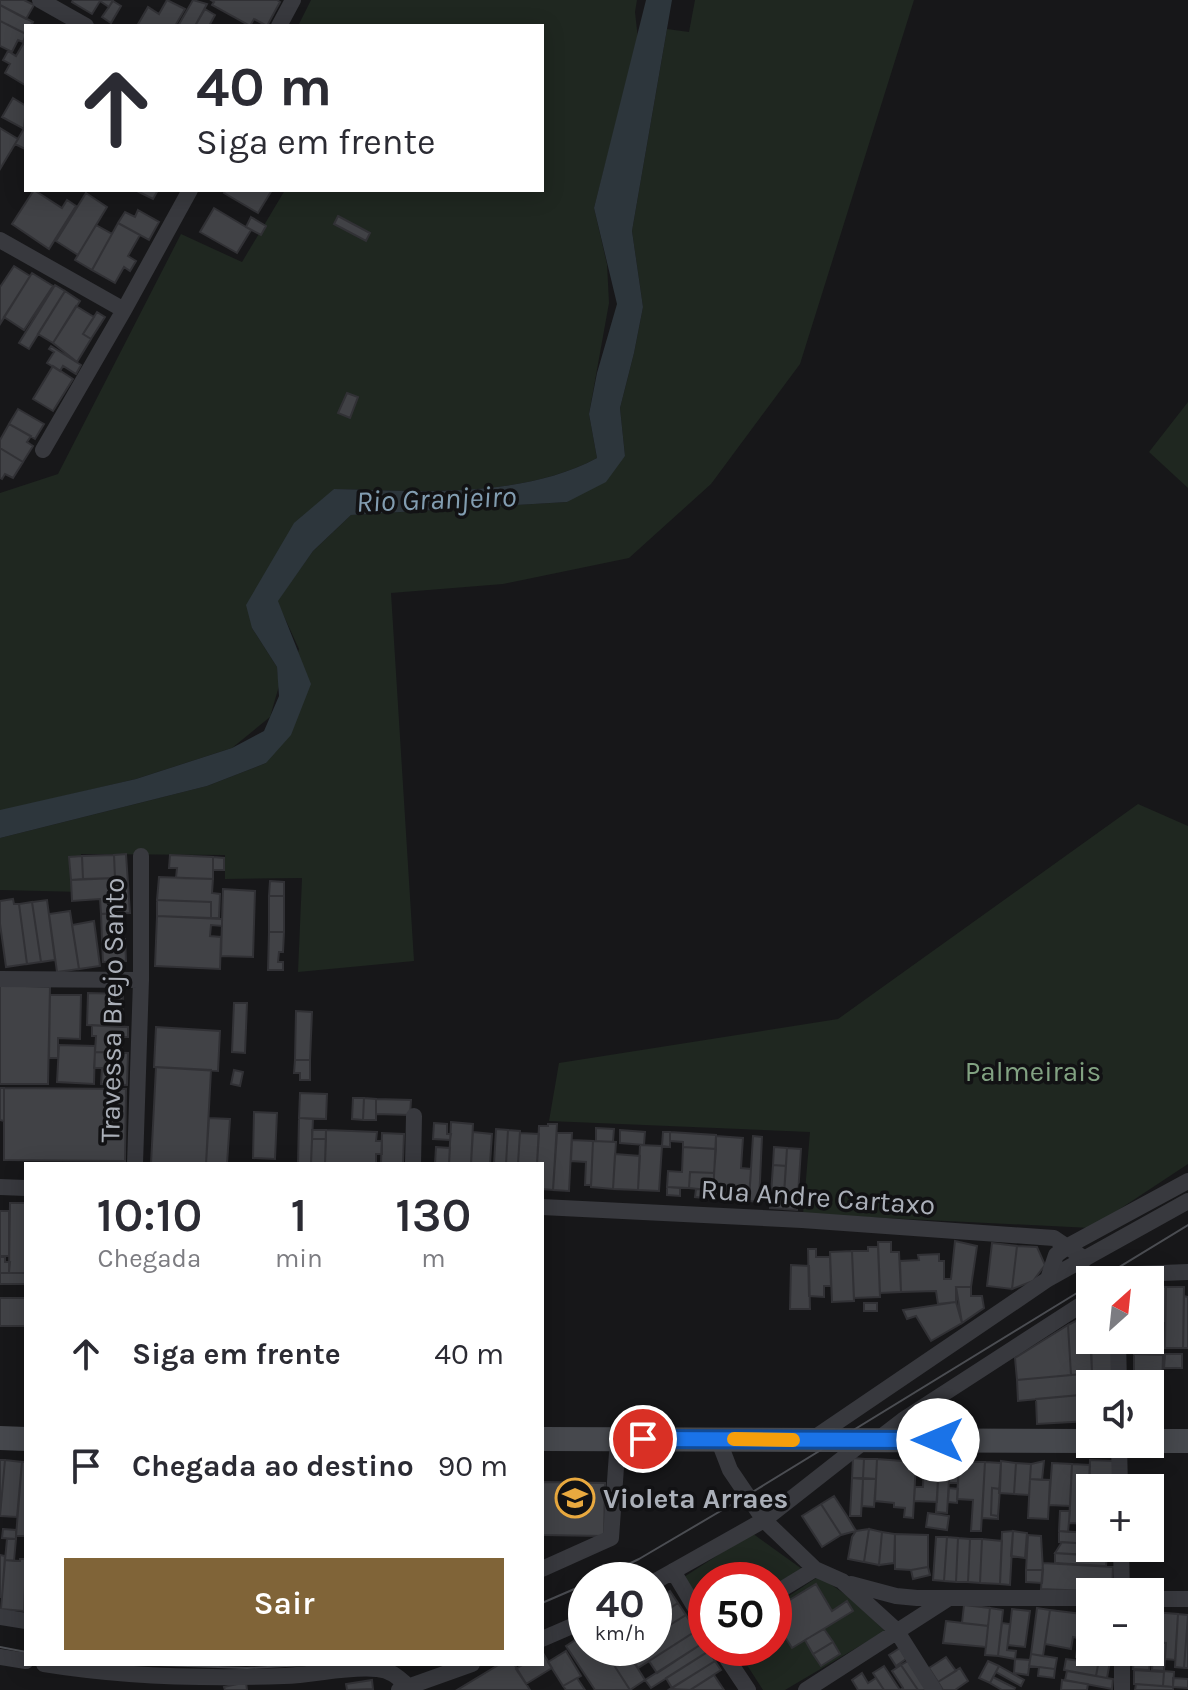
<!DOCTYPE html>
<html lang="pt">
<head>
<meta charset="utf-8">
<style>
  :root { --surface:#fff; --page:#f7f7f7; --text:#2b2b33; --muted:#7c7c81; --accent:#806438 }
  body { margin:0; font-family:Karla,sans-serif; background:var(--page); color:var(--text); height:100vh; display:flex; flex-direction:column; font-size:30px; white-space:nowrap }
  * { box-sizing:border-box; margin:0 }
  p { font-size:26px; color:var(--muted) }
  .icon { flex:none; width:44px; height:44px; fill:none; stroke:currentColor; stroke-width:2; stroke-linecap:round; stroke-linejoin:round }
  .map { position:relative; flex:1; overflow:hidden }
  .drawer { position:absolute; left:24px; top:1162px; width:520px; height:504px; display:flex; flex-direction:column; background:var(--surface); border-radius:0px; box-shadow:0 4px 20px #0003 }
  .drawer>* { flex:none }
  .top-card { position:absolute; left:24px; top:24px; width:520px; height:168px; border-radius:0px; box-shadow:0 4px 20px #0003; background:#fff; color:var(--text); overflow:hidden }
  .needle { width:52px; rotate:27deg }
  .buttons { position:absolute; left:1076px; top:1266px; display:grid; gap:16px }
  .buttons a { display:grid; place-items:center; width:88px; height:88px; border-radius:0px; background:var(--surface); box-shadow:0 4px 20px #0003; font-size:40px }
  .speed { position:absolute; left:568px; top:1562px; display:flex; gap:16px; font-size:40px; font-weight:700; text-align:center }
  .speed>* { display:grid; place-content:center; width:104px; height:104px; border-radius:50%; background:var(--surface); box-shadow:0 4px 20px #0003; line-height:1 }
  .speed small { font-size:20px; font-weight:400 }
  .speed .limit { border:12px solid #d22; background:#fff; color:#111 }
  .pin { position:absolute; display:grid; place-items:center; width:68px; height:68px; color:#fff; margin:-34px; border:4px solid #fff; border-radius:50%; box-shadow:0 2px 8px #0007 }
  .me { position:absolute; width:88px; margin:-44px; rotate:270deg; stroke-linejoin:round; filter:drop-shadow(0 0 6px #0008) }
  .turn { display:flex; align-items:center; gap:28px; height:168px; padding:0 40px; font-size:36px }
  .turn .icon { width:104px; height:104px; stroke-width:2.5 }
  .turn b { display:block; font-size:56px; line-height:68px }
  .eta { display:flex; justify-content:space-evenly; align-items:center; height:136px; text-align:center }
  .eta b { font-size:48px; font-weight:600; line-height:56px }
  .cta { display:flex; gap:16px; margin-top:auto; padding:16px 40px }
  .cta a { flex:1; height:92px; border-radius:0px; background:var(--accent); color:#fff; font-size:32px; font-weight:600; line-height:92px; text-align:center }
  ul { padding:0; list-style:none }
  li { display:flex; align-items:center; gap:24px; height:112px; padding:0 40px }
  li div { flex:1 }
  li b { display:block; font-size:30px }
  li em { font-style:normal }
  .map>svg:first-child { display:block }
  .green { fill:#1f2720 }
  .water { fill:#2d363c }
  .building { fill:#414246; stroke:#313135; stroke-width:2 }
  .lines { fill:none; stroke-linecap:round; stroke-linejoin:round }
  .minor { stroke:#38393e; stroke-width:16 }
  .secondary { stroke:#46484d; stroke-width:24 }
  .tram { stroke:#4b4d52; stroke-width:2 }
  .route-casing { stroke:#114b97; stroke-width:20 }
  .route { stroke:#1a73e8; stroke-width:14 }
  .slow { stroke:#f59e0b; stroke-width:14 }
  .labels { text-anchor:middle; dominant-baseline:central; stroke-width:7; stroke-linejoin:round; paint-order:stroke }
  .street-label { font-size:28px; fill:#aaafb8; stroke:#121214 }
  .park-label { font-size:28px; fill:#82a282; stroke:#121214 }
  .poi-label { font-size:28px; font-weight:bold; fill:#aaafb8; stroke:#121214; text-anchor:start }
  .water-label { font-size:30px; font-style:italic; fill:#829db1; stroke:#121214 }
</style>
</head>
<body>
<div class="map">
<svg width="1188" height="1690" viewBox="0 0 1188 1690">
  <rect width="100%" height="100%" fill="#171719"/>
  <path class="green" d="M311,0H637L635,12L638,39L594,208L607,264L609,303L589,414L597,458C520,499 419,491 334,489L252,628L277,667L279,686L270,717L232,748L136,779L0,811V493L58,474L181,234L242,262L285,190H542V26H298Z
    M695,0H914L800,364L711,484L629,558L503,584L391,593L414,961L298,972L302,878L225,879V855L81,854L82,892L0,890V838L207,786L266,763L299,649L277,601L313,551L351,515L567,502L625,456L620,408L634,353L643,307L632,231L667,29L689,32Z
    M1188,402V488L1149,452Z
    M1138,804L1188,826V1164L1091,1228L803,1214L810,1132L549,1121L559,1063L838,1019Z
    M752,1533L802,1569L774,1585V1580H706V1611L684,1577Z
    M819,1576L849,1597L885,1631L785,1690H763L736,1648H774V1606Z"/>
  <path class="water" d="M646,0H672L632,231L643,307L634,353L620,408L625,456L606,482L567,502L351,515L313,551L278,601L311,684L291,735L266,763L207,786L0,838V810L136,779L232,748L264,731L279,696L277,667L252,628L246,605L294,523L334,489C418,491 520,499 597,458L589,414L597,373L617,304L594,208Z"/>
  <path class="building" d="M0,0H24L34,5L26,19L0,5Z
    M73,0H113L109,7L100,1L92,14L72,2Z
    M167,0L185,9L175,26H137L148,7L159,14Z
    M193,0L207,4L195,26H178Z
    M211,0H277L280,2L267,26L254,19L250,26L212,5L214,2Z
    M113,1L121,6L111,23L102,17Z
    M0,5L33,22L31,26H26V34L0,21Z
    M205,9L215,15L209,26H195Z
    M0,21L26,34L23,42L18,40L12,52L0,46Z
    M26,39V84L25,85L5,73L10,64L3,60L8,51L16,56Z
    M13,98L26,106L24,129L2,117Z
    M26,125V149H25L15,144Z
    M0,128L18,139L0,169Z
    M34,190L62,208L67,200L76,206L49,249L12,224Z
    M135,190H158L153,199Z
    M226,190H272L258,213L224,193Z
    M86,193L107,207L78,255L56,241Z
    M214,208L251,230L237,253L200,232Z
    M138,210L159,222L149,240L118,223L125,212L135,217Z
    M338,216L370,233L366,241L334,224Z
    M251,217L266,226L261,235L246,227Z
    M118,223L140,235L128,256L136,261L130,271L124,267L115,283L92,270Z
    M96,225L112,234L92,270L75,260Z
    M14,266L30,276L0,324V287Z
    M32,273L53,286L24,330L4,317Z
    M55,285L65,291L29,349L19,343Z
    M65,291L80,301L53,343L38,334Z
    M76,306L94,317L83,334L91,339L77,362L53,343Z
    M97,312L105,317L91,339L83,334Z
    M51,346L81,365L76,374L63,366L60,371L47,363L54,352L49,349Z
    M53,366L73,379L53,411L33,399Z
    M347,393L358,397L350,418L338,413Z
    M18,409L44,424L35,439L9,424Z
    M9,424L31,436L27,442L33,446L23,462L0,448V440Z
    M0,448L23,462L13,478L5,474L2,479L0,478Z
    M126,854L130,913L101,914L100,899L72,901L71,880L115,878L114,855Z
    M114,855L115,878L83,879L82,856Z
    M170,855L213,857V879L176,878L177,868H169Z
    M82,856L83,879L71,880L69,857Z
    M213,857L224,858V870H213Z
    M159,877L213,879L212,893L220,894L219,918H211V902L157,900Z
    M270,881L284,882V896H269Z
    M223,889L255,891L253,957L221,956Z
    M269,896H284V932H269Z
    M13,899L14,904H19L27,964L6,967L0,924V901Z
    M47,900L55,960L41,962L32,902Z
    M157,900L211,902V918L157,916Z
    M32,902L41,962L27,964L19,904Z
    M70,911L79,969L57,972L49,914Z
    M119,913L120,939L102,940L101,914Z
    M157,916L222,919V926L211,925L210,936L221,937L220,969L155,966Z
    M94,921L100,966L79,969L72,925Z
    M269,932H284L283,952H279L278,962H283V970H268Z
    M125,939L126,961L103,962L102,940Z
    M0,985L50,987L48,1084H0Z
    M88,993L123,994L122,1027L87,1025Z
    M50,995H81L80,1039L58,1038V1058H49Z
    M234,1003H247L245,1053L232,1052Z
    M296,1011L312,1012L310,1060H295Z
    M92,1025L128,1027V1037H122L121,1053L95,1052L96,1036H92Z
    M156,1027L220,1031L218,1071L154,1067Z
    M59,1045L95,1046L94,1084L57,1082Z
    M95,1052L128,1053L127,1085L101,1084L102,1068H94Z
    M295,1060H310V1080H300V1073H294Z
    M156,1067L211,1070L206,1164H151Z
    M234,1070L243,1072L240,1086L231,1084Z
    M0,1088H4V1121L0,1120Z
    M4,1088L126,1089L125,1161L4,1160Z
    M300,1093L327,1094L326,1119L299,1118Z
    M353,1098H364L363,1120L352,1119Z
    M364,1098L376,1099V1120H363Z
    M376,1099L411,1100L410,1115L376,1114Z
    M254,1112L277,1113L275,1159L253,1158Z
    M209,1118L230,1119L227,1164H206Z
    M299,1118L313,1119L311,1164H298Z
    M451,1122L473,1124L471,1164H449Z
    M434,1123L447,1124V1134H451L450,1140L433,1139Z
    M548,1124H557L553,1190L542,1189V1164H537L539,1126H548Z
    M596,1128L614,1129L613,1142L596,1141Z
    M496,1129L508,1130L506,1164H494Z
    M312,1130H326V1139H312Z
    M326,1130L377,1132L376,1141H382V1154H376V1164H325Z
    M508,1130L520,1131L518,1164H506Z
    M620,1130L645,1132L644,1145L620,1143Z
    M473,1132L492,1134L490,1164H471Z
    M663,1132H670V1147L662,1146Z
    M670,1132L716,1135V1149L683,1147V1142L670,1141Z
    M382,1133L404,1134L403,1164H381Z
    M520,1133L539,1134L537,1164H518Z
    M557,1133H572L569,1191L553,1190Z
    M716,1136L743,1138L741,1168L751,1169L749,1198L713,1196Z
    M753,1136L762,1137L759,1202L749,1201Z
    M312,1139H326L325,1164H311Z
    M572,1140L593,1141L591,1185H585L586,1162L571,1161Z
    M593,1141L616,1142L613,1189L591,1187Z
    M640,1145L662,1146L659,1191L638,1190Z
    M436,1147L450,1148L449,1164H435Z
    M683,1147L716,1149L714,1173L690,1172L689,1188L667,1187L668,1171L682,1172Z
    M774,1147L787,1148L786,1166L773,1165Z
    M787,1148L801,1149L797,1210L783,1209Z
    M615,1154L640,1156L638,1190L613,1189Z
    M773,1165L786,1166L783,1209L770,1208Z
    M690,1172L714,1173V1184H709L708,1190L689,1188Z
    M667,1187L680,1188V1196L667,1195Z
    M696,1189L714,1190L713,1199L695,1197Z
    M10,1203H26V1273H9Z
    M0,1211H9V1256H0Z
    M955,1241L977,1246L971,1287H956V1302L938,1304L936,1291L901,1292L900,1261L919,1260L918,1255L939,1254V1261H944V1279H951Z
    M878,1242H891V1252H899L901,1292L880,1293Z
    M992,1243L1017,1246L1012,1289L987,1286Z
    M1017,1246L1037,1247L1045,1265L1033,1281L1012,1289Z
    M868,1247H878L880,1297L854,1298L852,1251H868Z
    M808,1249H816V1257H830L831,1286H824V1297L809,1296Z
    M852,1251L854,1301L832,1302L830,1252Z
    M0,1257H5V1262H10L9,1273H0Z
    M791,1265L809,1266L810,1309H790Z
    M0,1273H26V1284H0Z
    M1150,1286L1166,1287L1165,1321H1150Z
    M956,1287H971V1296H982L984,1308L962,1323Z
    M1166,1287H1184L1183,1348H1165Z
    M1184,1296L1188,1297V1348H1183Z
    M0,1298H26V1326H0Z
    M956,1302L962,1323L931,1341L916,1316L907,1319L903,1310Z
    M864,1303H877V1311H864Z
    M1089,1314L1092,1373L1071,1375L1068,1325Z
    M1068,1325L1071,1375L1017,1380L1015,1358Z
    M1091,1340H1114L1115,1371L1092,1373Z
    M1135,1340L1163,1341V1355L1134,1354Z
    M1134,1354L1163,1355L1162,1391H1150V1384H1134Z
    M1165,1354H1182V1368H1164Z
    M1115,1371V1384H1090V1394L1018,1401L1017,1380Z
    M1090,1394V1421L1037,1424L1036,1399Z
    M853,1458L864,1459L863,1478H852Z
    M924,1458L939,1459L937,1502L914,1501L915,1487H923Z
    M864,1459H877L876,1479L863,1478Z
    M877,1459L916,1462L913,1518L904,1517L905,1508L894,1507V1503L875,1501Z
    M950,1459H959L958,1483H949Z
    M0,1460H5L0,1516Z
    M5,1460L22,1462L17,1517L0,1516Z
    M1090,1460L1115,1461L1113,1488H1090V1508H1088Z
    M1001,1461L1016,1463L1014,1494L999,1493Z
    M1044,1461L1042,1480L1030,1479L1031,1464Z
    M22,1462H26V1536H16Z
    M939,1462H950L947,1513L936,1512Z
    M959,1462H985L981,1531H971L973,1500L957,1499Z
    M985,1462L1001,1463L1000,1489L992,1488L991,1515L998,1516V1519L982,1518Z
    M1016,1463L1031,1464L1029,1495L1014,1494Z
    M1052,1463L1072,1464L1070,1506L1049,1505Z
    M1072,1464L1090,1465L1088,1524L1069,1523Z
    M852,1478L863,1479L861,1516H850Z
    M863,1479H876L874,1507L862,1506Z
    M1030,1479L1050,1480L1048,1519L1028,1518Z
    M542,1482L605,1483L604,1536L542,1535Z
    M949,1488L958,1489L957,1503L948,1502Z
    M992,1488L1000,1489L998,1516L991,1515Z
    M834,1496L847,1516L856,1531L841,1535L821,1504Z
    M821,1504L841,1535L822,1547L802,1516Z
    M1060,1511H1070L1068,1532L1059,1531Z
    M928,1513L949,1516L947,1530L926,1527Z
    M3,1529L16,1530V1539L2,1538Z
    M869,1529L882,1532L879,1565L864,1562Z
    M869,1529L864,1562L848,1559L852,1537L856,1531Z
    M1013,1531L1010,1585L1000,1584L1002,1532Z
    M1013,1531L1027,1533L1025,1558L1011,1556Z
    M1059,1531L1090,1533V1544L1059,1542Z
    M882,1532L895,1534L894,1563L879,1565Z
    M895,1534L928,1535V1567L911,1570L895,1569Z
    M1028,1535L1041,1536L1043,1570H1026Z
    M936,1537H947L944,1581L933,1580Z
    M947,1537L958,1538L956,1582L944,1581Z
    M958,1538L970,1539L968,1582H956Z
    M7,1539H16L14,1561L5,1560Z
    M970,1539H982L980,1583L968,1582Z
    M982,1539L1002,1541L1000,1584L980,1583Z
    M1062,1542L1090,1544V1548H1114L1113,1557L1055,1553Z
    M1055,1553L1107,1556L1106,1566L1055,1563Z
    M0,1555L5,1556L2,1597H0Z
    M20,1559H26L24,1611L1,1609L5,1560L20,1561Z
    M1043,1563L1113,1567L1112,1592L1041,1589Z
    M928,1567L930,1575L913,1579L911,1570Z
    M1026,1570H1043L1042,1583L1026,1582Z
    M816,1584L832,1611L847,1601L853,1611L792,1648L774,1619L788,1611L783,1604Z
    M670,1591L678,1603L658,1616L654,1610V1602Z
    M678,1603L686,1615L668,1626L660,1614Z
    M964,1605L990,1608L988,1626L962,1623Z
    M990,1608L1003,1610L998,1656L985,1655Z
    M1037,1608L1050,1610L1043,1656L1031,1654Z
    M1012,1609L1030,1611L1025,1647L1008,1645Z
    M1050,1610L1090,1615V1641L1073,1637L1071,1649L1045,1644Z
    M1153,1612L1178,1614L1175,1660L1165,1659L1166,1643L1151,1642Z
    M1178,1614L1188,1615L1184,1668L1175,1667Z
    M686,1615L696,1631L638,1668L633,1660L648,1650L647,1648H654V1635Z
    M1188,1615V1668H1184Z
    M658,1617L668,1626L654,1635V1620Z
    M946,1621L988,1626L986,1647L943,1643Z
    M1002,1623L1010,1624L1007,1650L1016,1651L1015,1659L998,1656Z
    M824,1629L833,1642L813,1654L805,1640Z
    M696,1631L703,1643L657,1673L649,1661Z
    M586,1633V1648H603L630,1690H595L566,1646Z
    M833,1642L840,1654L821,1666L813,1654Z
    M1154,1642L1166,1643L1164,1671L1152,1670Z
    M703,1643L709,1651L651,1688L645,1680Z
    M603,1648H625L645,1680L630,1690Z
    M900,1648L906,1659L896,1666L889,1655Z
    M1077,1650L1100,1654L1096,1676L1064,1670L1066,1659L1081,1661V1658L1076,1657Z
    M566,1651L581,1676L563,1686L548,1662Z
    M709,1651L715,1661L672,1688L666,1678Z
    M543,1653L552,1668L526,1684L516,1669L524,1664H542Z
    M1031,1654L1057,1658L1055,1669L1029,1666Z
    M1100,1654L1111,1656L1107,1678L1096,1676Z
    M946,1657L956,1671L938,1682L929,1668Z
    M1015,1659L1030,1660L1028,1675L1014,1673Z
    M1134,1660L1150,1661L1149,1670L1133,1669Z
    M715,1661L721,1670L690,1690L670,1689Z
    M908,1661L927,1690H918L901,1665Z
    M988,1661L999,1666L990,1683L979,1678Z
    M500,1664H514L530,1690H457Z
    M901,1665L918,1690H900L903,1688L892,1671Z
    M884,1666L900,1690H884L873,1673Z
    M999,1666L1024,1680L1021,1686L996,1672Z
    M1039,1667L1055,1669L1054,1678L1038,1676Z
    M960,1668L968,1681L955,1690H943L938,1682Z
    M1134,1670L1164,1672L1163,1686L1134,1684Z
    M1067,1671L1113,1679L1112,1689L1065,1680Z
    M1164,1671L1174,1672L1173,1687L1163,1686Z
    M862,1673L868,1683L876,1678L884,1690H858L852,1680Z
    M714,1675L724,1690H693L692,1689Z
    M993,1677L1015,1688L1014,1690H1002L990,1683Z
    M577,1678L585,1690H566L563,1686Z
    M1173,1678L1188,1679V1688L1173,1687Z
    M372,1680L373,1689L347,1690L346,1684Z
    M1062,1680L1088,1684L1087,1690H1061Z
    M246,1682L247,1690H225L224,1687Z
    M1136,1684L1173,1687V1690H1135Z"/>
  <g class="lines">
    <path class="minor" d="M40,0L86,26
      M279,26L293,0
      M0,240L124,310
      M43,450L124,310L190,190
      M0,979L141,980
      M135,1164L141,980V856
      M413,1164L414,1116
      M0,1187L26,1188
      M542,1207L802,1220L1054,1238L1085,1259
      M1048,1279L1056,1255L1068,1246L1188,1181
      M1121,1280L1136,1274L1188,1272
      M1118,1340L1119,1384
      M718,1439L730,1470L764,1520L815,1569L842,1581L896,1630L934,1690
      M811,1440L1048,1279L1188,1201
      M877,1440L903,1420L1090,1299
      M1119,1444L1120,1488
      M1121,1548L1122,1592
      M542,1569L611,1538L618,1439
      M673,1571L706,1626
      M654,1582L764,1520L866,1440
      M851,1584L896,1596L917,1598H1090
      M774,1594L815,1569
      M1150,1599H1188
      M0,1617L26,1621
      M542,1639L586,1620
      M720,1648L748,1690
      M1122,1652V1690
      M0,1657L26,1661
      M44,1664C124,1677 203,1679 284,1676C315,1675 347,1666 377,1669C391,1670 398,1677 408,1686
      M399,1690L472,1664
      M806,1690L949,1598"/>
    <path class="secondary" d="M0,1438L26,1439
      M542,1439L1090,1441
      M1150,1441H1188"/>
    <path class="tram" d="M1098,1280L1188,1225
      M595,1580L639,1559L746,1496L1090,1285
      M542,1603L586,1584
      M0,1647L26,1652
      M130,1664L247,1668L323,1664"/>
  </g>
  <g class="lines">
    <g class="route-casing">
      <path id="route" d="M643,1439L938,1440"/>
    </g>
    <use href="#route" class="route"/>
    <path class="slow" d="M734,1439L793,1440"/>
  </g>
  <defs>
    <g id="school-ring" transform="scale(2)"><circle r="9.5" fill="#121214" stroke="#e9a93f" stroke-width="1.5"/><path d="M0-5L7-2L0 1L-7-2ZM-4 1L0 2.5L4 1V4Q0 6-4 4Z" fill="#e9a93f"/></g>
  </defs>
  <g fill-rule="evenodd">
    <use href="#school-ring" x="575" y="1498"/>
  </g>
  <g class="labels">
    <g class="street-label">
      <text transform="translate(112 1010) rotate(-89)">Travessa Brejo Santo</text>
      <text transform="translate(818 1197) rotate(4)">Rua Andre Cartaxo</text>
    </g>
    <g class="park-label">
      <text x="1033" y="1071">Palmeirais</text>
    </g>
    <g class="poi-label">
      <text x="603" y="1498">Violeta Arraes</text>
    </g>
    <g class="water-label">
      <text transform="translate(436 499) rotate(-2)">Rio Granjeiro</text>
    </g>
  </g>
</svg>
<div class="buttons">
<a><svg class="needle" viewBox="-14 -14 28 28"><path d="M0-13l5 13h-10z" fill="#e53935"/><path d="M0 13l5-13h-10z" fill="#7c7c81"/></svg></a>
<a><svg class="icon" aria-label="sound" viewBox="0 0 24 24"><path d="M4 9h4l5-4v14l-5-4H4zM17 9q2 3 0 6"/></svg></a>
<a>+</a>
<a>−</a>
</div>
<div class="speed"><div>40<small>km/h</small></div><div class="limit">50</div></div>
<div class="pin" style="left:643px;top:1439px;background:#d93025"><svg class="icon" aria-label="arrive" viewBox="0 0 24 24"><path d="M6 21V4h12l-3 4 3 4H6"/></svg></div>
<svg class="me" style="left:938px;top:1440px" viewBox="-20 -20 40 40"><circle r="19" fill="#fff"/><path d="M0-13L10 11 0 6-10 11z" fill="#1a73e8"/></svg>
<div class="top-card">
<div class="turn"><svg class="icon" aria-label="ahead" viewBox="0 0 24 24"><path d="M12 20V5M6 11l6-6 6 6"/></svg><div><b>40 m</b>Siga em frente</div></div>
</div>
<section class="drawer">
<div class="eta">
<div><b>10:10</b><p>Chegada</p></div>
<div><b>1</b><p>min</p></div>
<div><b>130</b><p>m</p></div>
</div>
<ul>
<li><svg class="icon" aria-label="ahead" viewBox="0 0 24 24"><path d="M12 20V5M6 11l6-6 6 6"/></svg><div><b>Siga em frente</b></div><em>40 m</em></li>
<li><svg class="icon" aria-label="arrive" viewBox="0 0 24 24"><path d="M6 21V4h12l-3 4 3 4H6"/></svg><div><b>Chegada ao destino</b></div><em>90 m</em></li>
</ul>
<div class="cta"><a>Sair</a></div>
</section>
</div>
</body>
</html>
